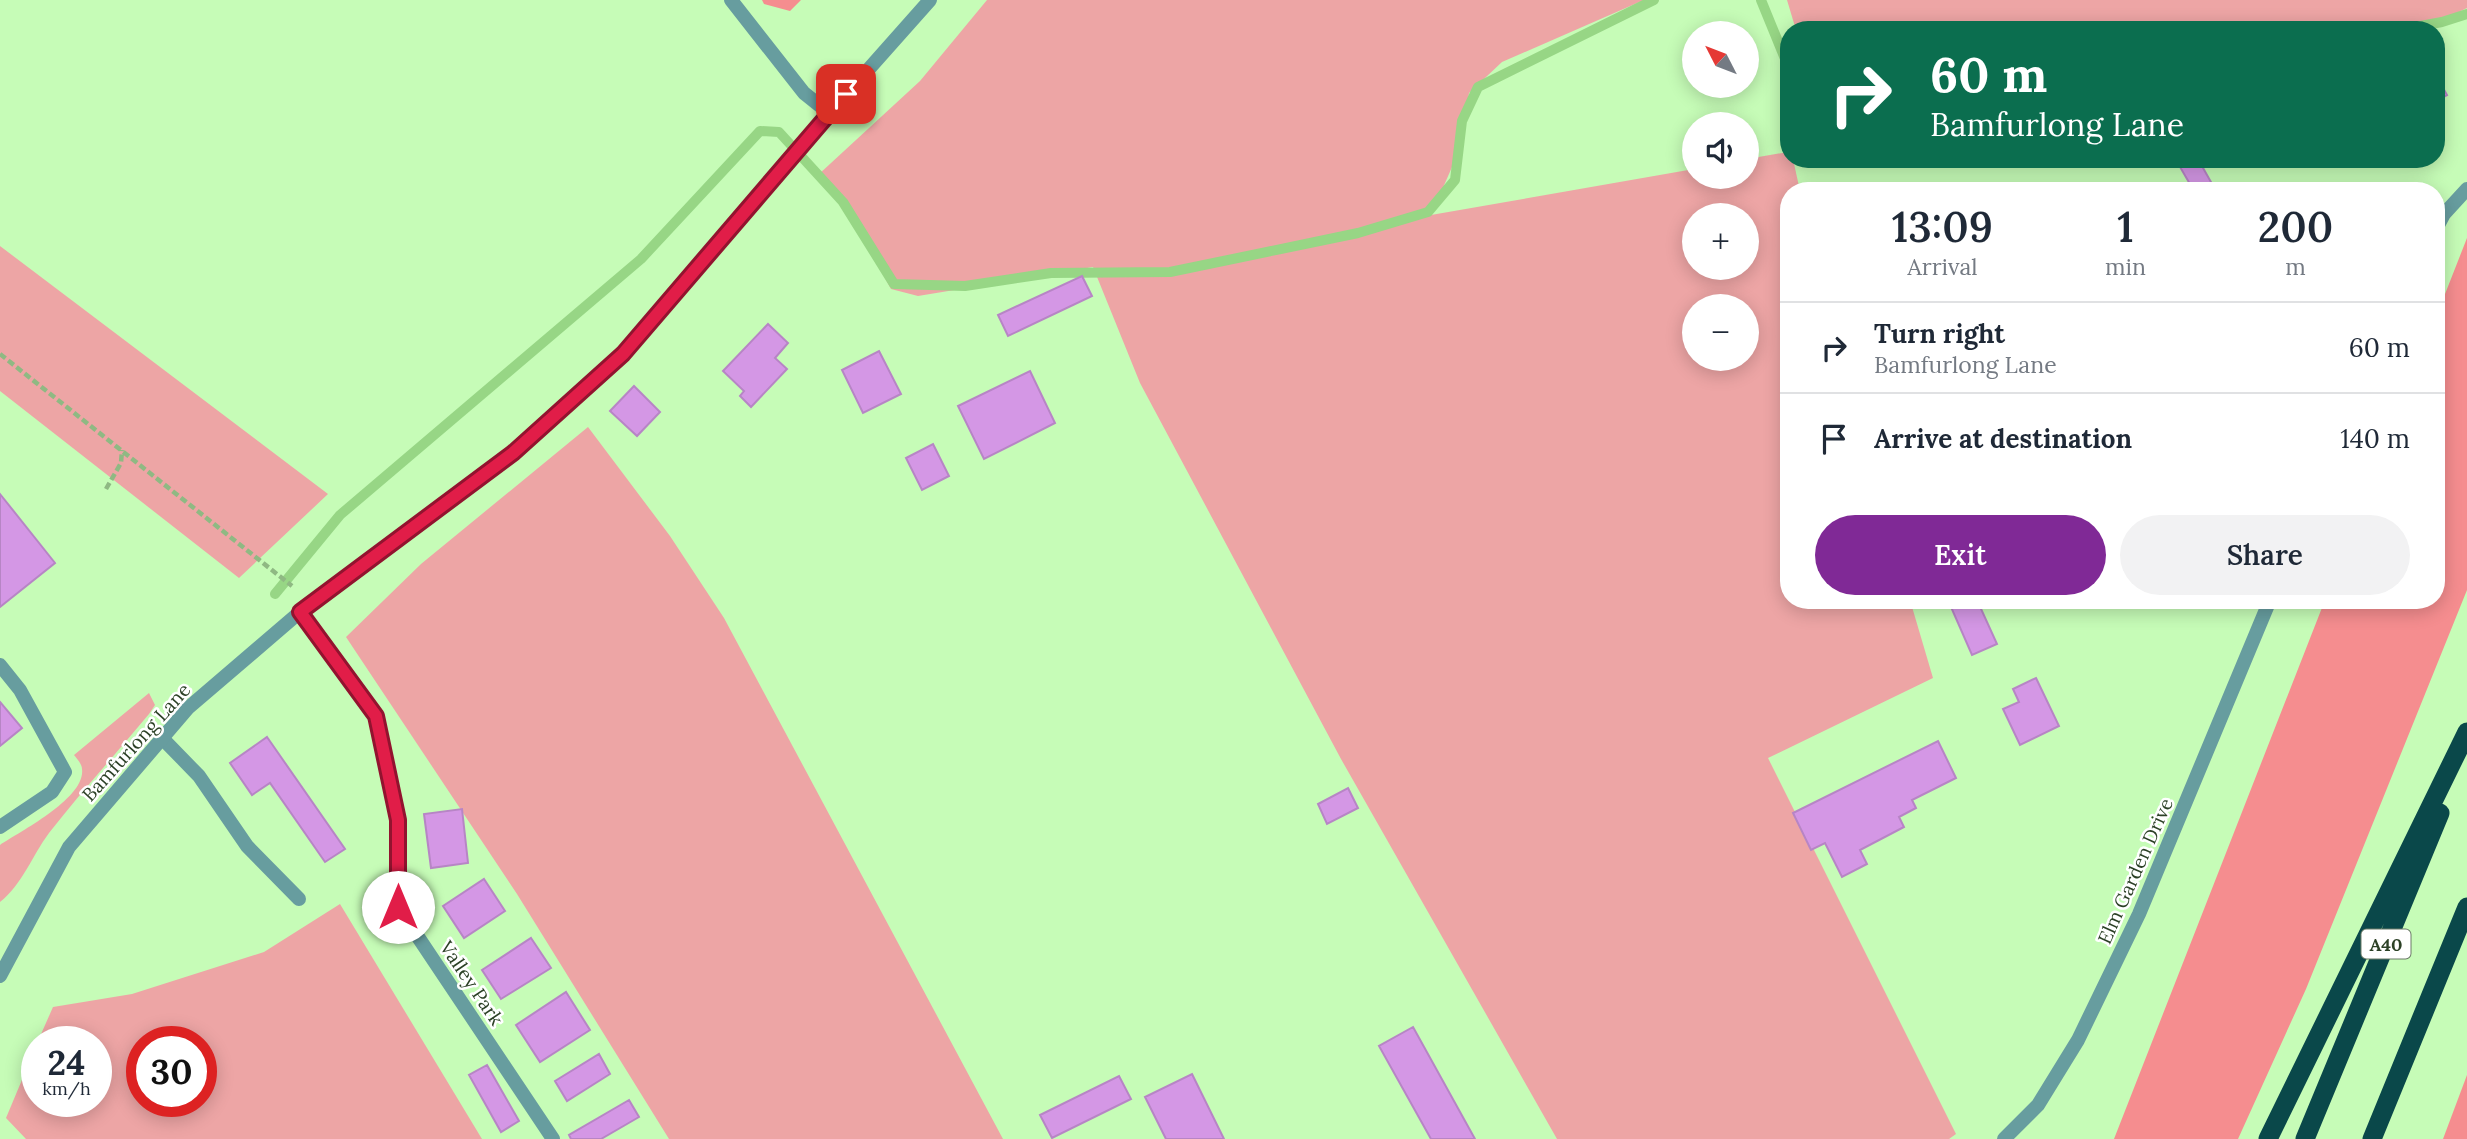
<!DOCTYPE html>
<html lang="en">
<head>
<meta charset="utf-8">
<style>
  :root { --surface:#fff; --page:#f2f2f3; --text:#1f2937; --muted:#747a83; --line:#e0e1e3; --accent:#802996 }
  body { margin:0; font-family:Lora,serif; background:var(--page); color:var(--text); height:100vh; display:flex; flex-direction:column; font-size:26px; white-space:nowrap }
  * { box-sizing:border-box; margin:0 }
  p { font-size:23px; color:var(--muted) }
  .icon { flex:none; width:38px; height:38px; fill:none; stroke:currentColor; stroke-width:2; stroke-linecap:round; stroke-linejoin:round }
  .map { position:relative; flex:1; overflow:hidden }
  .details { position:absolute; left:1780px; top:182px; width:665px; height:427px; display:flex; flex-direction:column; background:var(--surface); border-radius:28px; box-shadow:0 4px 18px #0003 }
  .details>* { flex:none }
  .top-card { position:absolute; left:1780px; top:21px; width:665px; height:147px; border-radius:28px; box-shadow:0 4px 18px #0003; background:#0b6e4f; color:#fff; overflow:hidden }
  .needle { width:46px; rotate:312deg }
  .buttons { position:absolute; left:1682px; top:21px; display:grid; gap:14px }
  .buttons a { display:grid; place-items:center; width:77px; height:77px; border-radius:50%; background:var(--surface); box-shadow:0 4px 18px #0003; font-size:35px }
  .speed { position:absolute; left:21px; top:1026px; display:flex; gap:14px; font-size:35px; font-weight:700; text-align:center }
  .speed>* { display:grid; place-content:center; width:91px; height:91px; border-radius:50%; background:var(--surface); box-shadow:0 4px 18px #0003; line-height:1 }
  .speed small { font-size:18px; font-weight:400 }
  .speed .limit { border:10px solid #d22; background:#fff; color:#111 }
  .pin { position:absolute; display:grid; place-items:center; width:60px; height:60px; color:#fff; margin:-30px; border-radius:14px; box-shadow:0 4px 10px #0006 }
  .me { position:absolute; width:77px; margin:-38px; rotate:0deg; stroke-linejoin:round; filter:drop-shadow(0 0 5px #0008) }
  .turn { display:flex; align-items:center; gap:24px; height:147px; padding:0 35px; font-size:32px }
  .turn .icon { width:91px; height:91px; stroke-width:2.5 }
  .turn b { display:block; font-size:49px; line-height:60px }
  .eta { display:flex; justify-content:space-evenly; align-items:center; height:119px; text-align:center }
  .eta b { font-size:42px; font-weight:600; line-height:49px }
  .action { display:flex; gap:14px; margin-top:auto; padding:14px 35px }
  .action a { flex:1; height:80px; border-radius:42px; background:var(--accent); color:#fff; font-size:28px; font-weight:600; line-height:80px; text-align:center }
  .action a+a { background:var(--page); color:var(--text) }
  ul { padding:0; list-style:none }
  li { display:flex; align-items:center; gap:21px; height:91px; padding:0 35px; border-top:2px solid var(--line) }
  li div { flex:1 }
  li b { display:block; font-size:26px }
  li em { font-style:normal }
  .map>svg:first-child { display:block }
  .green { fill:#eda5a5; fill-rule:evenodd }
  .forest { fill:#f58d8f }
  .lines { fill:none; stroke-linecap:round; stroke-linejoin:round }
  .stream { stroke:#97d685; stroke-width:10 }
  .building { fill:#d497e5; stroke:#b785c5; stroke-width:2 }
  .path { stroke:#8fb983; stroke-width:4.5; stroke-dasharray:7 3.5; stroke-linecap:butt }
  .service { stroke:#679d9f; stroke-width:14 }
  .minor { stroke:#679d9f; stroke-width:14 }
  .tertiary { stroke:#679d9f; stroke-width:14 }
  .trunk { stroke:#0a484a; stroke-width:19 }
  .route-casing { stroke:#92132f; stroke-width:18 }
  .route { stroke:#e11d48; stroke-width:12 }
  .labels { text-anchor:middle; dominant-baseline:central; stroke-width:5; stroke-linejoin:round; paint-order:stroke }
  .shield { fill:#fff; stroke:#6b7a67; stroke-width:2 }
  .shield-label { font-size:18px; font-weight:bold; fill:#2c4126 }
  .street-label { font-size:19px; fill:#2c4126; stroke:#fff }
</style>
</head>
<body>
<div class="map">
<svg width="2467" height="1139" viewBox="0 0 2467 1139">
  <rect width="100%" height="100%" fill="#c6fcb7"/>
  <path class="green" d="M987,0H1644L1502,62L1469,93L1463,142L1431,215L1694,169V177H1746L1747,159L1788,152V159H1793L1800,191H1788V600H1910L1933,678L1768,758L1956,1134L1949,1139H1557L1341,759L1140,383L1093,267L918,296L891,289L843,202L818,175L920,81ZM1694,215H1746V268H1694ZM1694,306H1746V359H1694Z
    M1787,0H2467V8L2421,30H1796Z
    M0,246L328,494L239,578L0,391Z
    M588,427L670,536L724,618L1003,1139H669L517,894L346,637L421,564Z
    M149,693L155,705L149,714C116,754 81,792 49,833C32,856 22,885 0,902V845C21,831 86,798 82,769C82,764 77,759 74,755Z
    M340,904L482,1139H26L6,1118L37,1044V1101H96V1041H38L53,1007L132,994L264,952ZM142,1041H201V1101H142Z"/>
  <path class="forest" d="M762,0H801L790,11L764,4Z
    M2467,238V590L2306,989L2238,1139H2114L2325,600H2436V317Z
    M2467,1075V1139H2443Z"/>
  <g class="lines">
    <path class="stream" d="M1761,0L1788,66
      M2399,30L2442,22L2467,14
      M275,594L340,515L641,259L760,131L779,132L843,202L894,284L965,286L1051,273L1170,272L1358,233L1428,212L1455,180L1462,121L1478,87L1654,0"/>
  </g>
  <path class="building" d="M2436,75L2447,95L2436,101Z
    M2198,159L2216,191H2194L2176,160Z
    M1082,276L1092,296L1008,336L998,315Z
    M768,324L788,343L775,358L787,369L751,407L740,396L744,391L723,371Z
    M879,351L901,394L863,413L842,370Z
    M1030,371L1055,423L984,459L958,406Z
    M634,386L660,412L637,436L610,411Z
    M933,444L949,476L922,490L906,458Z
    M0,494L55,563L0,607Z
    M1966,600H1977L1997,644L1972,655L1951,607Z
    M2036,678L2059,726L2020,745L2003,709L2019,702L2013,689Z
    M0,702L22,728L0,746Z
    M267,737L345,849L325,862L270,783L252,795L230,763Z
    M1938,741L1956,778L1912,800L1916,808L1899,817L1904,827L1860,850L1867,864L1842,877L1825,843L1811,850L1793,813Z
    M1348,788L1358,808L1327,824L1318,804Z
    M462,809L468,863L431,868L424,814Z
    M484,879L505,911L464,938L443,906Z
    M531,938L551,968L501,999L482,970Z
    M566,992L590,1030L540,1062L516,1025Z
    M1413,1027L1475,1139H1431L1379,1046Z
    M599,1054L610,1074L567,1101L555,1081Z
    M487,1065L519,1121L501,1132L469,1075Z
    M1192,1074L1224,1139H1166L1145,1097Z
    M1119,1076L1131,1099L1052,1138L1040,1115Z
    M629,1100L639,1117L601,1139H571L569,1135Z"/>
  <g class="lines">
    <path class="path" d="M0,354L292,586
      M106,489L121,463L122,450"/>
    <path class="service" d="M731,0L804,93L829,113
      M0,665L20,690L65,772L52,792L0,827
      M162,738L199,776L247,846L299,899"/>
    <path class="minor" d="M2436,229L2444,214L2467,189
      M300,612L376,716L398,820V907L553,1139
      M2004,1139L2038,1105L2078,1040L2139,914L2270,600"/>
    <path class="tertiary" d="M0,976L69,847L188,708L300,612L513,453L623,354L796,151L930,0"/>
    <path class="trunk" d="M2268,1139L2467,732
      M2305,1139L2440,813
      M2372,1139L2467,907"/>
  </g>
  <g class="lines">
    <g class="route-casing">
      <path id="route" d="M398,907V820L376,716L300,612L513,453L623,354L846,94"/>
    </g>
    <use href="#route" class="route"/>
  </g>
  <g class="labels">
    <rect class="shield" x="2361.5" y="929.5" width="49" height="29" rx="5"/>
    <g class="shield-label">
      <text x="2386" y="944">A40</text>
    </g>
    <g class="street-label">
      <text transform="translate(136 742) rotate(-48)">Bamfurlong Lane</text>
      <text transform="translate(2135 871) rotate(-66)">Elm Garden Drive</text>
      <text transform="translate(472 983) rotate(56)">Valley Park</text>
    </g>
  </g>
</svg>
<div class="buttons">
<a><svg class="needle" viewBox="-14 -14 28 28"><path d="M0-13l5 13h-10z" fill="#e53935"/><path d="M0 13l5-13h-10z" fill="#747a83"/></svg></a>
<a><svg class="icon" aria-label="sound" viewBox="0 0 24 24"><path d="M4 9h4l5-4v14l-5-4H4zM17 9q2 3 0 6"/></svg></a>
<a>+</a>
<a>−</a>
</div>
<div class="speed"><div>24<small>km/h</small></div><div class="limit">30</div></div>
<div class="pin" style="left:846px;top:94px;background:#d93025"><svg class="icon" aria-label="arrive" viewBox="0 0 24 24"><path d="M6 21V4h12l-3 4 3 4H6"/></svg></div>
<svg class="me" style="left:398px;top:907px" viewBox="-20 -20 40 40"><circle r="19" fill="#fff"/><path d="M0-13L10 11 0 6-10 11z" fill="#e11d48"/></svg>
<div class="top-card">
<div class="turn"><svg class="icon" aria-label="right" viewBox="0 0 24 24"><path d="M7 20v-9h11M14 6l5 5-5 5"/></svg><div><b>60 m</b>Bamfurlong Lane</div></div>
</div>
<section class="details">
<div class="eta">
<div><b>13:09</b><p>Arrival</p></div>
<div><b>1</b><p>min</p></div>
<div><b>200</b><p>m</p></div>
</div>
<ul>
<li><svg class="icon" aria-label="right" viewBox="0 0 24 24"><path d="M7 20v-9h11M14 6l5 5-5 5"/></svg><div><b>Turn right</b><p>Bamfurlong Lane</p></div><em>60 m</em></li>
<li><svg class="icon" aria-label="arrive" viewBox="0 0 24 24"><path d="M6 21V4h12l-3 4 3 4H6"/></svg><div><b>Arrive at destination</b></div><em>140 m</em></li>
</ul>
<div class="action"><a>Exit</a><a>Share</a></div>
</section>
</div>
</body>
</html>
